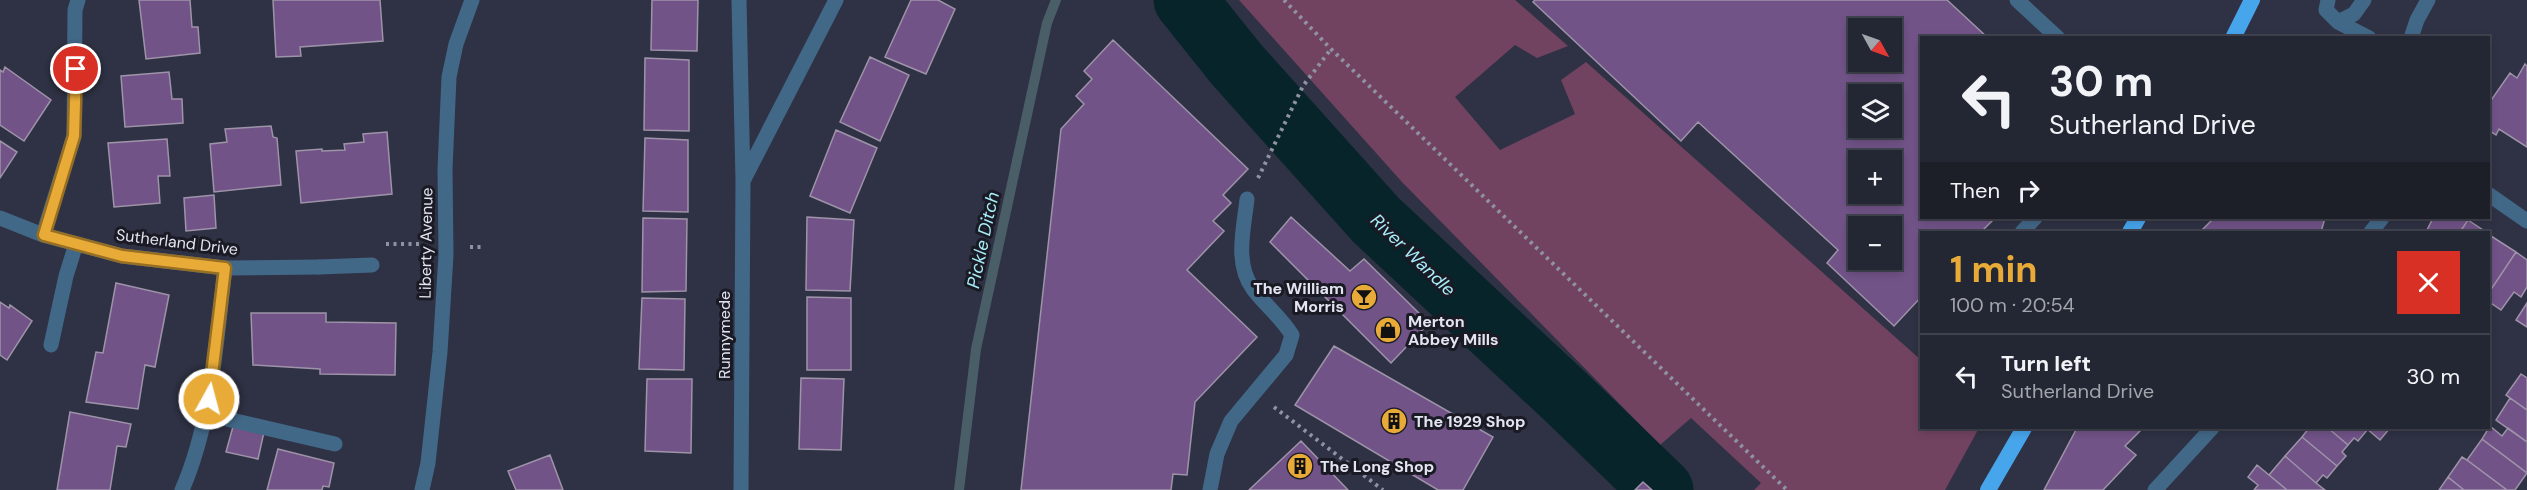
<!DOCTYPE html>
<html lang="en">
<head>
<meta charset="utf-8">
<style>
  :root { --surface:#232633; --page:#2f323f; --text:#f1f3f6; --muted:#a3a5ac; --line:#40434e; --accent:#e8ab37 }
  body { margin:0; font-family:"DM Sans",sans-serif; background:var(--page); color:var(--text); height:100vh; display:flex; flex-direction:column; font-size:22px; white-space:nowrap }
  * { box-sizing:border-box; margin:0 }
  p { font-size:20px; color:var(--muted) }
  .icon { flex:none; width:33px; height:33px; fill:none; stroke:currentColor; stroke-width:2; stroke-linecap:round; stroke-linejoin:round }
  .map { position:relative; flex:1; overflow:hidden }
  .sheet { position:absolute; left:1920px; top:231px; width:570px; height:198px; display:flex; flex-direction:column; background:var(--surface); border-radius:0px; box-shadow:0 3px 9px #0003,0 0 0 2px var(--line) }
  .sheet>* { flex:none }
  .top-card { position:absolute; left:1920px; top:36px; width:570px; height:183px; border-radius:0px; box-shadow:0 3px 9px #0003,0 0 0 2px var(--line); background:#232633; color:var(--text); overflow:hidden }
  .needle { width:39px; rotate:130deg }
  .controls { position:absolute; left:1848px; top:18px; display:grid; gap:12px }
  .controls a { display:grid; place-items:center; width:54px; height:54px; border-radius:0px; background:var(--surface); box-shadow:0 3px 9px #0003,0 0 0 2px var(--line); font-size:30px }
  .pin { position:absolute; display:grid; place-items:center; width:51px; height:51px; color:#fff; margin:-26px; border:3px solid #fff; border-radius:50%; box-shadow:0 2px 6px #0007 }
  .me { position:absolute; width:66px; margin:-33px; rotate:7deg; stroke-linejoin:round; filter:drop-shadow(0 0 4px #0008) }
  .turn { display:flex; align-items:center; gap:21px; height:126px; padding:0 30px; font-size:27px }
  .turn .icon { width:78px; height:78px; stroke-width:2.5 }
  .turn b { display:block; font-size:42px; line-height:51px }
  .then { display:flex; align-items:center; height:57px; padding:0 30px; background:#0003; gap:12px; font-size:22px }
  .round { display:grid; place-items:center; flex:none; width:63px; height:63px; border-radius:0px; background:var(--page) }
  .head { display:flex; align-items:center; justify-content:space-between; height:102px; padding:0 30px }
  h1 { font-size:36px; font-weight:700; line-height:45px; color:var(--accent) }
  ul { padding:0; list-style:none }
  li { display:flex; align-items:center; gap:18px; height:84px; padding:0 30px; border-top:2px solid var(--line) }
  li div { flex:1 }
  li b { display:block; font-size:22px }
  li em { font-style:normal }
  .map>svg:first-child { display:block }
  .green { fill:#724361 }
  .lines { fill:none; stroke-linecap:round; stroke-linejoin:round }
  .stream { stroke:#495e66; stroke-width:10 }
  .river { stroke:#07242a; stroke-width:63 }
  .building { fill:#715388; stroke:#9e93a8; stroke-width:1.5; fill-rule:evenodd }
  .path { stroke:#8f92a1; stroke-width:4; stroke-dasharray:3 4.5; stroke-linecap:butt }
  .service { stroke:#426888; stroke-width:15 }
  .minor { stroke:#426888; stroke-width:15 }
  .tertiary { stroke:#426888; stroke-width:15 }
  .trunk { stroke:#47a5ec; stroke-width:16 }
  .route-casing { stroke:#976f24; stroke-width:15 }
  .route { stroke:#e8ab37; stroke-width:10 }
  .labels { text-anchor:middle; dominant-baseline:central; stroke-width:6; stroke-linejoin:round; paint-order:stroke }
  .street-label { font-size:16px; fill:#e2e5f1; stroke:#191a23 }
  .poi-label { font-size:16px; font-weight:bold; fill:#e2e5f1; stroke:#191a23; text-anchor:start }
  .water-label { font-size:18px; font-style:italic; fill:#a8edfb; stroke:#191a23 }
</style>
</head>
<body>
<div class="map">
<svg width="2527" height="490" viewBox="0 0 2527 490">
  <rect width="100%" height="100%" fill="#2f3244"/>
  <path class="green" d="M1239,0H1515L1568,46L1537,58L1515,45L1455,97L1500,150L1575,114L1561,80L1586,62L1921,360L1922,428H1979L1945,490H1754L1761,483L1691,418L1660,445L1402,182Z"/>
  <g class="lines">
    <path class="stream" d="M959,490L976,349L1047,23L1056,0"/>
    <path class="river" d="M1185,0L1237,65L1376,220L1569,400L1662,490"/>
  </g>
  <path class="building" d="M139,0H190L192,27H198L200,53L146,59Z
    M273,0H380L383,41L300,47L301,56L276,57Z
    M652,0H698L697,51L651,50Z
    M911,0H938L955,9L926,74L885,57Z
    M1535,0H1947L1988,38H1922V218H1995L1981,232H1922V296L1894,326L1827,263L1838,250L1698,122L1681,141L1533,2ZM1858,28H1892V62H1858ZM1858,94H1892V128H1858ZM1858,160H1892V194H1858ZM1858,226H1892V260H1858Z
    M1113,40L1248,169L1223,195L1231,203L1213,221L1224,231L1187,270L1257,337L1195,402L1187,475L1173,474L1171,490H1021L1061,129L1084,104L1076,96L1092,79L1084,71Z
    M870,57L909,75L880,141L840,122Z
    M645,58L689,60V131L644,130Z
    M2525,64L2527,66V147L2499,129L2496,135L2488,130V98L2492,99L2510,73L2517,78Z
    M5,67L51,100L24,141L0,125V70L3,72Z
    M169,72L172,99H182L183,123L125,127L121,76Z
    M271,126L273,137L277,138L281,185L214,192L210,144L227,142L225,129Z
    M836,130L877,148L850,213L810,196Z
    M387,132L392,194L301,203L296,151L322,149V151L345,150L344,144L364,142L363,134Z
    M645,138L688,140V212L643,211Z
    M167,139L170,176H158L160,203L114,207L108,143Z
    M0,141L17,152L0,178Z
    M214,195L216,228L186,231L184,198Z
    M807,217L854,220L850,291L806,290Z
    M1291,217L1350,271L1364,259L1429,323L1391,363L1270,242Z
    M643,218L687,219L686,291L642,292Z
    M2214,218H2325L2321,232H2200Z
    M2433,218H2463L2468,220L2460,232H2426Z
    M2468,220L2486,232H2460Z
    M2491,236L2516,252L2488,294V241Z
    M2516,252L2527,260V287L2521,297L2514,292L2501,310L2488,301V294Z
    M116,283L169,295L155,367L145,365L138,409L86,402L96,352L103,353Z
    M807,297L851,298V370H807Z
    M642,298L685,299L684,370L639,369Z
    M0,302L9,308L10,305L32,321L7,360L0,355Z
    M2527,303V327L2516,320Z
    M251,313H326V322L396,323L395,375L320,374V369L253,365Z
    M1334,346L1493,437L1463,490H1438L1295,405Z
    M2521,374L2527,378V410L2506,395Z
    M801,378L844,379L841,450L799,449Z
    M647,379H692L691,453L645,451Z
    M2510,398L2527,410V442L2496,420Z
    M70,412L131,424L126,447L117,446L110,490H57Z
    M234,423L264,432L258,459L226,452Z
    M2490,426L2502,436L2508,428L2527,442V473L2482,439Z
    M2077,428H2143L2125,446L2136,455L2103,490H2044Z
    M2309,428H2328L2348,445L2342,452L2346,456L2337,466L2302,437Z
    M2328,428H2366L2368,429L2358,441L2354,438L2348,445Z
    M2366,428H2390L2380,440Z
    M2302,437L2337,466L2327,478L2323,475L2316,483L2285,456Z
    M2482,439L2527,473L2515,490H2507L2467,460Z
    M1301,441L1348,490H1249Z
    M278,449L334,463L329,487L323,486L322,490H267Z
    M550,455L563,490H516L508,471Z
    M2285,456L2316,483L2325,490H2287L2269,475Z
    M2462,457L2467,460L2507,490H2464L2448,477Z
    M2257,465L2287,490H2254L2258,485L2248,477Z
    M2448,477L2464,490H2439Z
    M1643,482L1652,490H1635Z"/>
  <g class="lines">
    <path class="path" d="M1284,0L1331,49L1787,490
      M1258,178L1303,86L1331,49
      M386,244H421
      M470,247H482
      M1274,407L1383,490"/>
    <path class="service" d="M2017,0L2058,38
      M2328,0L2326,10L2338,22L2354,14L2364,0
      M2338,22L2369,38
      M2022,232L2035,218
      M319,267L372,265
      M51,345L66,276L76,244
      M205,414L335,444
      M1210,490L1217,454L1231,421L1286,355L1292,335C1281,317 1265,305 1253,289C1234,263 1244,228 1247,199"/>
    <path class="minor" d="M739,0L743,181L741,490
      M2411,38L2417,20L2428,0
      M743,181L836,0
      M2488,194L2527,221
      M0,218L43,235L122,256L225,268L319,267
      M2371,232L2382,218
      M43,235L74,136L75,10L78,0
      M182,490C212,421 216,342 225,268
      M2155,490L2212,428"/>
    <path class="tertiary" d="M422,490L428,463L440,352L446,255L445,169L449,77L456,44L472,0"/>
    <path class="trunk" d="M2233,38L2252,0
      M2130,232L2138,218
      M1988,490L2024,428"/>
  </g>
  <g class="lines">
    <g class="route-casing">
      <path id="route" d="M76,69L74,136L44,235L122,256L225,268L209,399"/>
    </g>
    <use href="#route" class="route"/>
  </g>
  <defs>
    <g id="bar-disc" transform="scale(1.35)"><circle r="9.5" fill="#e8ab37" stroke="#191a23"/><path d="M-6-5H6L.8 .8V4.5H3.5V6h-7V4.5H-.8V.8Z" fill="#111"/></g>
    <g id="shop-disc" transform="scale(1.35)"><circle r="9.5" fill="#e8ab37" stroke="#191a23"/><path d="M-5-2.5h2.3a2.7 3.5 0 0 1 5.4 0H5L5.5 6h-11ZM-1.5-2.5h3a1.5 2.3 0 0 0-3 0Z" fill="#111"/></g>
    <g id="building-disc" transform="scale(1.35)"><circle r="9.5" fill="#e8ab37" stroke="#191a23"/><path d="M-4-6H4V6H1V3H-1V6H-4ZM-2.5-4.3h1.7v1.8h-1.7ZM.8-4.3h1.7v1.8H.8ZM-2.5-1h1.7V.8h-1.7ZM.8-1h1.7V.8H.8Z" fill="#111"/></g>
  </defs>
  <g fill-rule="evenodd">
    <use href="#bar-disc" x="1364" y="297"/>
    <use href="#shop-disc" x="1388" y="330"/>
    <use href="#building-disc" x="1394" y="421"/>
    <use href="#building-disc" x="1300" y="466"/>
  </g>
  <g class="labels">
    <g class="street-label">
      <text transform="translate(177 242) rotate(7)">Sutherland Drive</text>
      <text transform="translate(426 243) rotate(-89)">Liberty Avenue</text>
      <text transform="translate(724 335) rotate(-90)">Runnymede</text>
    </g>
    <g class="poi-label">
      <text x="1344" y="288" text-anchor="end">The William<tspan x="1344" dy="18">Morris</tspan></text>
      <text x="1408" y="321">Merton<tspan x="1408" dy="18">Abbey Mills</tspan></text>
      <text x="1414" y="421">The 1929 Shop</text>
      <text x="1320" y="466">The Long Shop</text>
    </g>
    <g class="water-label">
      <text transform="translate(983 240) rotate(-78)">Pickle Ditch</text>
      <text transform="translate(1413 255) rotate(44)">River Wandle</text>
    </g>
  </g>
</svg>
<div class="controls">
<a><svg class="needle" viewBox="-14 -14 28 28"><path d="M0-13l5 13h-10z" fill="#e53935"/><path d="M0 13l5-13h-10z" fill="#a3a5ac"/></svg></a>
<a><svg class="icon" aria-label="layers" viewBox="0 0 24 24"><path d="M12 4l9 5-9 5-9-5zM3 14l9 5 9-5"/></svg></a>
<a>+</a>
<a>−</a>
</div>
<div class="pin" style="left:76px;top:69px;background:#d93025"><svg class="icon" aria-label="arrive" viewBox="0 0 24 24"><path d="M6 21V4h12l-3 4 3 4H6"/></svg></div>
<svg class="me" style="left:209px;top:399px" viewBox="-20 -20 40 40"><circle r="17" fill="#e8ab37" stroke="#fff" stroke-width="3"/><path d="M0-11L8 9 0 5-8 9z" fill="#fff"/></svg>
<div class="top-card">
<div class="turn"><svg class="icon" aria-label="left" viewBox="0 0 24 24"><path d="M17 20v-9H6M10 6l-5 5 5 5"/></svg><div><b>30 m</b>Sutherland Drive</div></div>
<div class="then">Then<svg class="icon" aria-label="right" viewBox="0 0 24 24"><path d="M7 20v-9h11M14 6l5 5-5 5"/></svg></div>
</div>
<section class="sheet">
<div class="head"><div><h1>1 min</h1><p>100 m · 20:54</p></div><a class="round" style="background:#d93025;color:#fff"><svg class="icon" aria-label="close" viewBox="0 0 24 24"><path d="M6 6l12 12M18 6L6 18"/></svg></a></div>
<ul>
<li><svg class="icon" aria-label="left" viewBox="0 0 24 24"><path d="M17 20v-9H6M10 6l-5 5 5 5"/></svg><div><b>Turn left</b><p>Sutherland Drive</p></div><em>30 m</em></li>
</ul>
</section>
</div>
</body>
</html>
